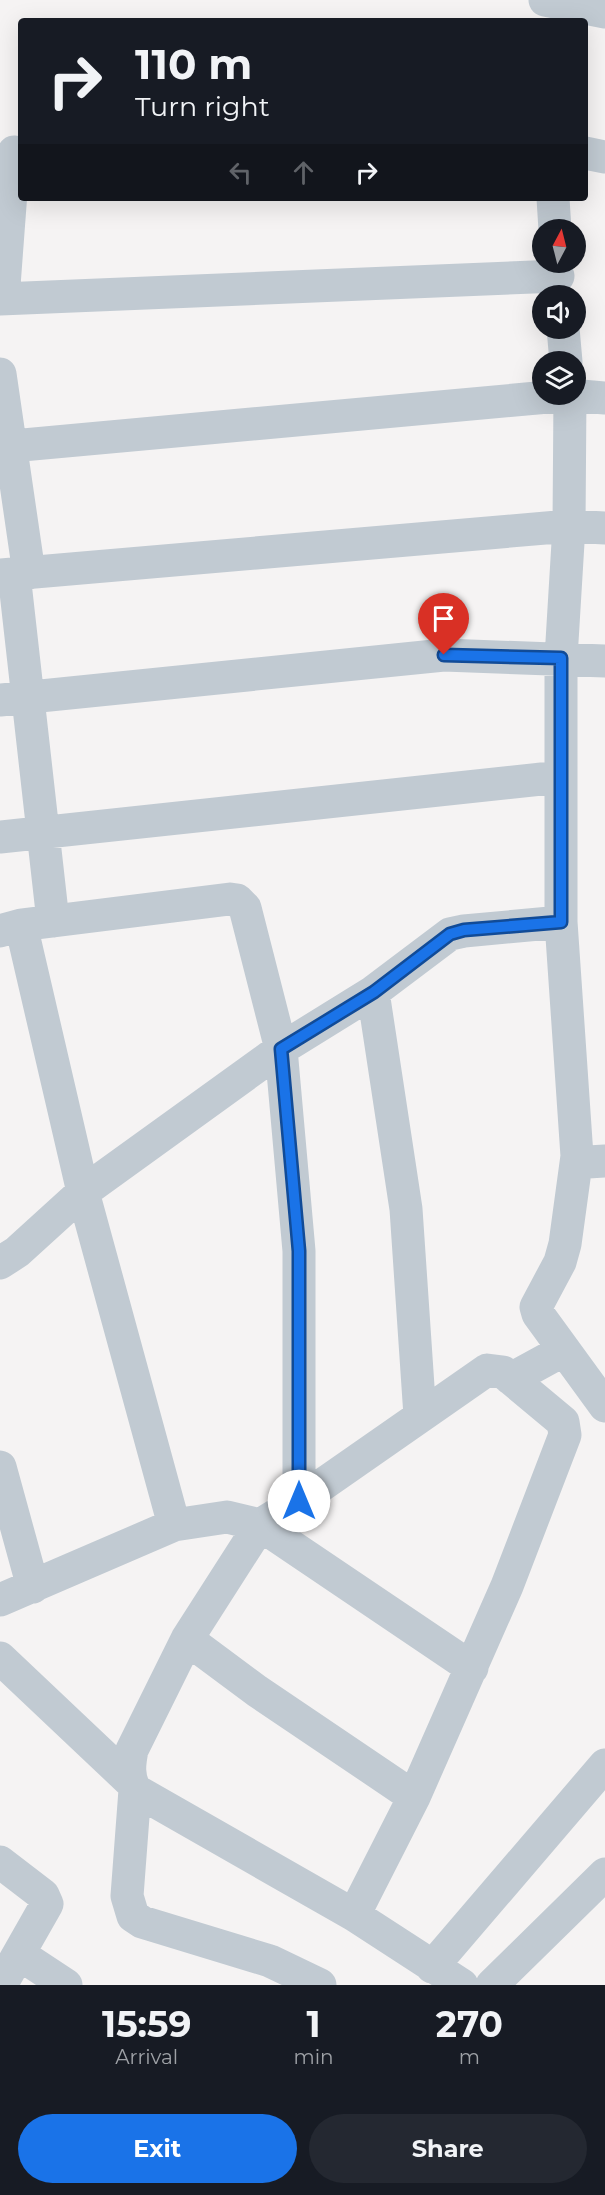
<!DOCTYPE html>
<html lang="en">
<head>
<meta charset="utf-8">
<style>
  :root { --surface:#171b24; --page:#242831; --text:#f1f3f6; --muted:#9ea1a6; --accent:#1a73e8 }
  body { margin:0; font-family:Montserrat,sans-serif; background:var(--page); color:var(--text); height:100vh; display:flex; flex-direction:column; font-size:22px; white-space:nowrap }
  * { box-sizing:border-box; margin:0 }
  p { font-size:20px; color:var(--muted) }
  .icon { flex:none; width:33px; height:33px; fill:none; stroke:currentColor; stroke-width:2; stroke-linecap:round; stroke-linejoin:round }
  .map { position:relative; height:1985px; overflow:hidden }
  .drawer { display:flex; flex-direction:column; background:var(--surface); flex:1 }
  .drawer>* { flex:none }
  .banner { position:absolute; left:18px; top:18px; width:570px; height:183px; border-radius:6px; box-shadow:0 6px 24px #0002; background:#171b24; color:var(--text); overflow:hidden }
  .needle { width:39px; rotate:7deg }
  .controls { position:absolute; left:532px; top:219px; display:grid; gap:12px }
  .controls a { display:grid; place-items:center; width:54px; height:54px; border-radius:50%; background:var(--surface); box-shadow:0 6px 24px #0002; font-size:30px }
  .pin { position:absolute; display:grid; place-items:center; width:51px; height:51px; color:#fff; margin:-62px -26px; border-radius:50% 50% 50% 0; rotate:-45deg; box-shadow:0 0 6px #0007 }
  .pin .icon { rotate:45deg }
  .me { position:absolute; width:66px; margin:-33px; rotate:0deg; stroke-linejoin:round; filter:drop-shadow(0 0 4px #0008) }
  .turn { display:flex; align-items:center; gap:21px; height:126px; padding:0 18px; font-size:27px }
  .turn .icon { width:78px; height:78px; stroke-width:2.5 }
  .turn b { display:block; font-size:42px; line-height:51px }
  .lanes { display:flex; align-items:center; height:57px; padding:0 18px; background:#0003; justify-content:center; gap:30px; direction:ltr }
  .lanes .off { opacity:.35 }
  .eta { display:flex; justify-content:space-evenly; align-items:center; height:102px; text-align:center }
  .eta b { font-size:36px; font-weight:700; line-height:42px }
  .cta { display:flex; gap:12px; margin-top:auto; padding:12px 18px }
  .cta a { flex:1; height:69px; border-radius:36px; background:var(--accent); color:#fff; font-size:24px; font-weight:700; line-height:69px; text-align:center }
  .cta a+a { background:var(--page); color:var(--text) }
  .map>svg:first-child { display:block }
  .lines { fill:none; stroke-linecap:round; stroke-linejoin:round }
  .minor { stroke:#c1cad2; stroke-width:33 }
  .route-casing { stroke:#114b97; stroke-width:15 }
  .route { stroke:#1a73e8; stroke-width:10 }
</style>
</head>
<body>
<div class="map">
<svg width="605" height="1985" viewBox="0 0 605 1985">
  <rect width="100%" height="100%" fill="#f5f3f3"/>
  <g class="lines">
    <path class="minor" d="M545,0L605,12
      M585,153L605,157
      M553,198L555,230
      M0,299L558,276
      M3,299L14,152
      M563,328L566,362
      M0,374L29,573
      M570,394L569,526L561,658V922L577,1156L565,1244L560,1262L536,1307L538,1314L605,1406
      M0,447L570,395L605,398
      M14,574L53,921
      M0,575L569,526L605,528
      M0,700L444,655L605,661
      M0,837L560,777
      M21,925L83,1192L174,1525
      M0,931L21,925L230,899L237,900L245,908L281,1049L299,1251V1501
      M373,992L406,1209L420,1416
      M577,1156L588,1162L605,1161
      M0,1263L17,1252L83,1192L281,1049L373,992L450,934L464,931L561,922
      M511,1379L564,1350
      M0,1467L33,1587
      M0,1600L174,1525L227,1517L260,1525L299,1501L487,1370L503,1372L563,1422L565,1435L507,1586L414,1797L354,1915
      M187,1639L257,1691L414,1797
      M0,1658L129,1780
      M135,1790L127,1896L133,1916L142,1922L270,1961L320,1985
      M0,1862L43,1895L47,1904L1,1985
      M19,1954L66,1985
      M432,1967L605,1765
      M462,1985L354,1915L135,1790C128,1776 129,1765 132,1750L187,1639L260,1525L472,1668
      M492,1985L605,1874"/>
  </g>
  <g class="lines">
    <g class="route-casing">
      <path id="route" d="M299,1501V1251L281,1049L374,992L450,934L464,930L561,922V658L444,655"/>
    </g>
    <use href="#route" class="route"/>
  </g>
</svg>
<div class="controls">
<a><svg class="needle" viewBox="-14 -14 28 28"><path d="M0-13l5 13h-10z" fill="#e53935"/><path d="M0 13l5-13h-10z" fill="#9ea1a6"/></svg></a>
<a><svg class="icon" aria-label="sound" viewBox="0 0 24 24"><path d="M4 9h4l5-4v14l-5-4H4zM17 9q2 3 0 6"/></svg></a>
<a><svg class="icon" aria-label="layers" viewBox="0 0 24 24"><path d="M12 4l9 5-9 5-9-5zM3 14l9 5 9-5"/></svg></a>
</div>
<div class="pin" style="left:444px;top:655px;background:#d93025"><svg class="icon" aria-label="arrive" viewBox="0 0 24 24"><path d="M6 21V4h12l-3 4 3 4H6"/></svg></div>
<svg class="me" style="left:299px;top:1501px" viewBox="-20 -20 40 40"><circle r="19" fill="#fff"/><path d="M0-13L10 11 0 6-10 11z" fill="#1a73e8"/></svg>
<div class="banner">
<div class="turn"><svg class="icon" aria-label="right" viewBox="0 0 24 24"><path d="M7 20v-9h11M14 6l5 5-5 5"/></svg><div><b>110 m</b>Turn right</div></div>
<div class="lanes"><svg class="icon off" aria-label="left" viewBox="0 0 24 24"><path d="M17 20v-9H6M10 6l-5 5 5 5"/></svg><svg class="icon off" aria-label="ahead" viewBox="0 0 24 24"><path d="M12 20V5M6 11l6-6 6 6"/></svg><svg class="icon" aria-label="right" viewBox="0 0 24 24"><path d="M7 20v-9h11M14 6l5 5-5 5"/></svg></div>
</div>
</div>
<section class="drawer">
<div class="eta">
<div><b>15:59</b><p>Arrival</p></div>
<div><b>1</b><p>min</p></div>
<div><b>270</b><p>m</p></div>
</div>
<div class="cta"><a>Exit</a><a>Share</a></div>
</section>
</body>
</html>
